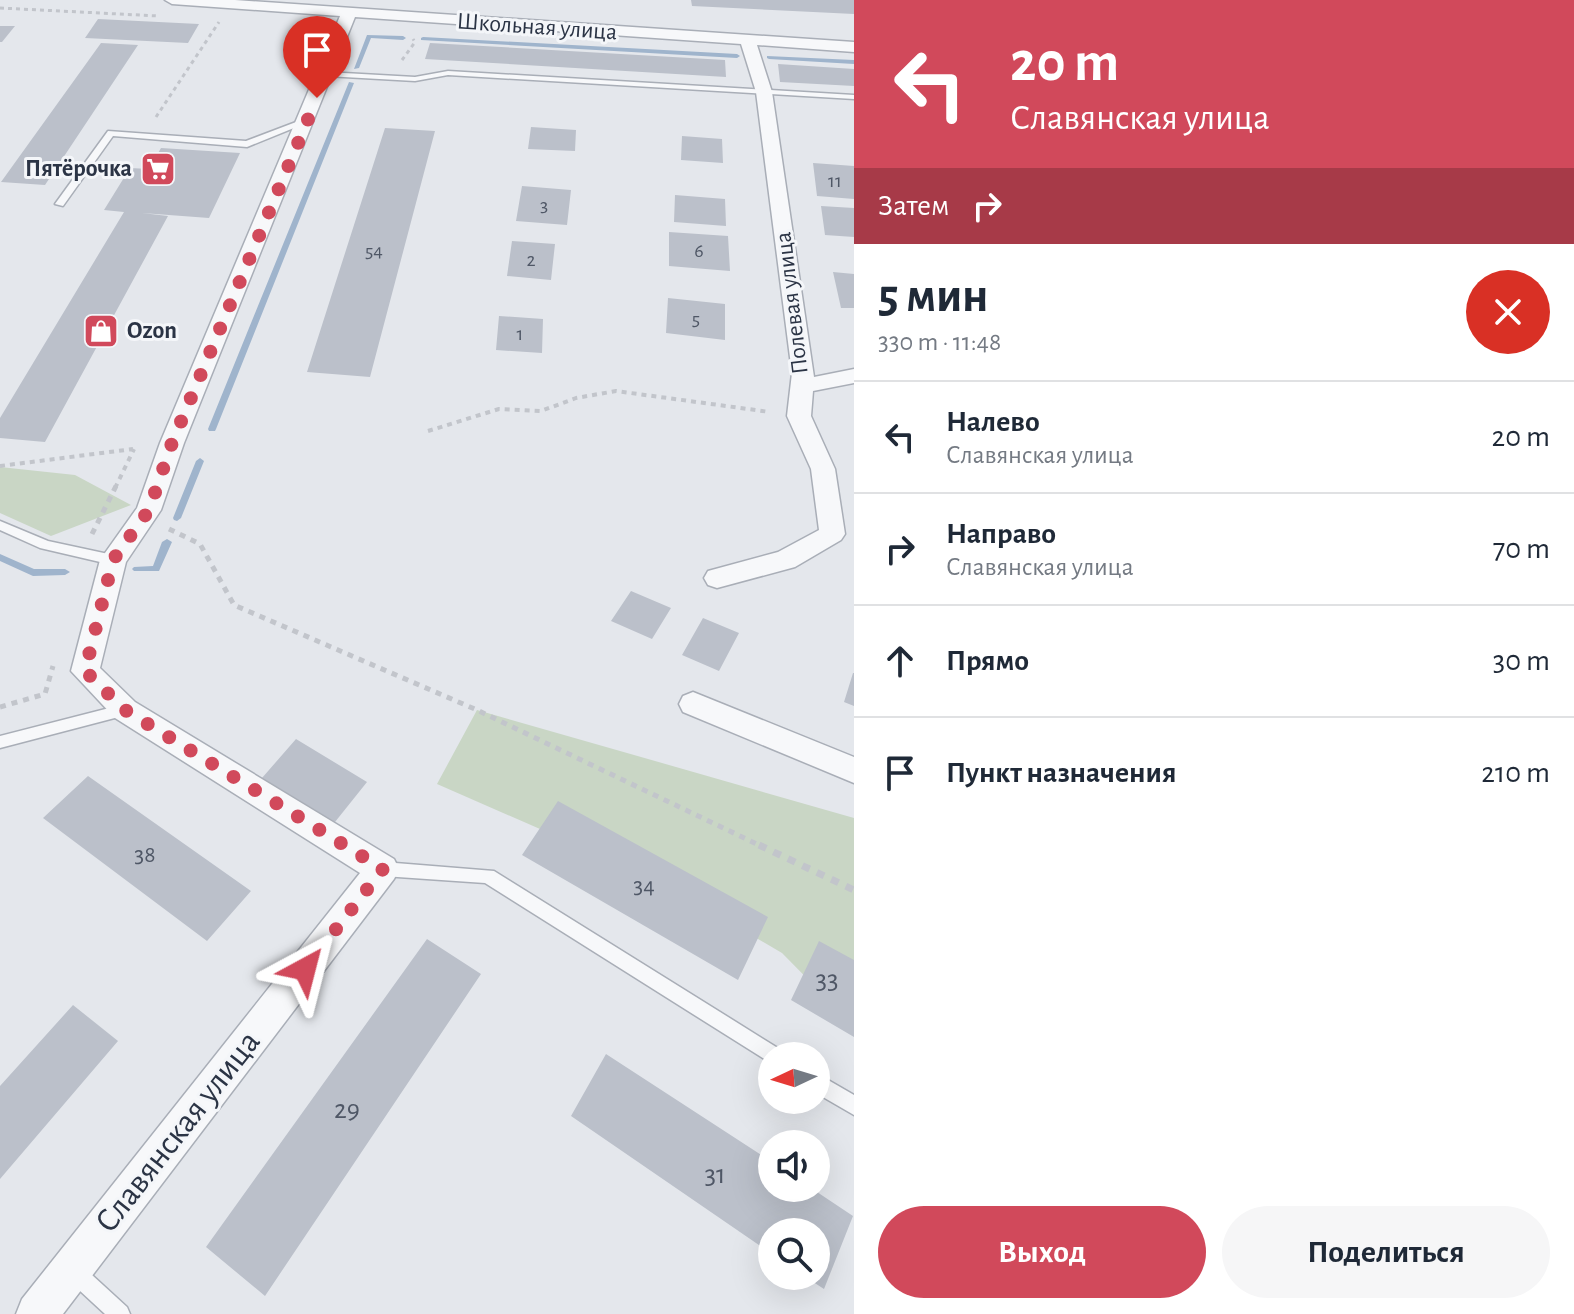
<!DOCTYPE html>
<html lang="ru">
<head>
<meta charset="utf-8">
<style>
  :root { --surface:#fff; --page:#f6f6f7; --text:#1f2937; --muted:#747a83; --line:#e0e1e3; --accent:#d1495b }
  body { margin:0; font-family:"Alegreya Sans",sans-serif; background:var(--page); color:var(--text); height:100vh; display:flex; flex-direction:column; font-size:30px; white-space:nowrap }
  * { box-sizing:border-box; margin:0 }
  p { font-size:26px; color:var(--muted) }
  .icon { flex:none; width:44px; height:44px; fill:none; stroke:currentColor; stroke-width:2; stroke-linecap:round; stroke-linejoin:round }
  .map { position:relative; flex:1; overflow:hidden }
  .sheet { display:flex; flex-direction:column; background:var(--surface); width:720px }
  .sheet>* { flex:none }
  .top-card { background:#d1495b; color:#fff; overflow:hidden }
  .needle { width:52px; rotate:266deg }
  .tools { position:absolute; left:758px; top:1042px; display:grid; gap:16px }
  .tools a { display:grid; place-items:center; width:72px; height:72px; border-radius:50%; background:var(--surface); box-shadow:0 8px 32px #0002; font-size:40px }
  .pin { position:absolute; display:grid; place-items:center; width:68px; height:68px; color:#fff; margin:-82px -34px; border-radius:50% 50% 50% 0; rotate:-45deg; box-shadow:0 0 8px #0007 }
  .pin .icon { rotate:45deg }
  .me { position:absolute; width:88px; margin:-44px; rotate:38deg; stroke-linejoin:round; filter:drop-shadow(0 0 6px #0008) }
  .turn { display:flex; align-items:center; gap:28px; height:168px; padding:0 24px; font-size:36px }
  .turn .icon { width:104px; height:104px; stroke-width:2.5 }
  .turn b { display:block; font-size:56px; line-height:68px }
  .then { display:flex; align-items:center; height:76px; padding:0 24px; background:#0003; gap:16px; font-size:30px }
  .round { display:grid; place-items:center; flex:none; width:84px; height:84px; border-radius:42px; background:var(--page) }
  .summary { display:flex; align-items:center; justify-content:space-between; height:136px; padding:0 24px }
  h1 { font-size:48px; font-weight:700; line-height:60px }
  .action { display:flex; gap:16px; margin-top:auto; padding:16px 24px }
  .action a { flex:1; height:92px; border-radius:48px; background:var(--accent); color:#fff; font-size:32px; font-weight:700; line-height:92px; text-align:center }
  .action a+a { background:var(--page); color:var(--text) }
  ul { padding:0; list-style:none }
  li { display:flex; align-items:center; gap:24px; height:112px; padding:0 24px; border-top:2px solid var(--line) }
  li div { flex:1 }
  li b { display:block; font-size:30px }
  li em { font-style:normal }
  main { display:flex; flex:1; min-height:0 }
  .map>svg:first-child { display:block }
  .green { fill:#c9d6c5 }
  .lines { fill:none; stroke-linecap:round; stroke-linejoin:round }
  .stream { fill:#9fb4cc; fill-rule:evenodd }
  .building { fill:#bbc0ca }
  .service-casing { stroke:#a9aeb7; stroke-width:3 }
  .minor-casing { stroke:#a9aeb7; stroke-width:3 }
  .path-far3 { stroke:#c2c5cb; stroke-width:3; stroke-dasharray:4 4; stroke-linecap:butt }
  .path-far2 { stroke:#c2c5cb; stroke-width:4; stroke-dasharray:5 5; stroke-linecap:butt }
  .path-far1 { stroke:#c2c5cb; stroke-width:5; stroke-dasharray:6 6; stroke-linecap:butt }
  .path { stroke:#c2c5cb; stroke-width:7; stroke-dasharray:8 8; stroke-linecap:butt }
  .service { fill:#f7f8fa; fill-rule:evenodd }
  .minor { fill:#f7f8fa; fill-rule:evenodd }
  .route { stroke:#d1495b; stroke-width:14; stroke-dasharray:0 25.2 }
  .labels { text-anchor:middle; dominant-baseline:central; stroke-width:6; stroke-linejoin:round; paint-order:stroke }
  .far-number-label { font-size:20px; fill:#4f5766 }
  .far-street-label { font-size:24px; fill:#2b3445; stroke:#f4f6f9 }
  .far-poi-label { font-size:24px; font-weight:bold; fill:#2b3445; stroke:#f4f6f9; text-anchor:end }
  .number-label { font-size:24px; fill:#4f5766 }
  .near-number-label { font-size:28px; fill:#4f5766 }
  .near-street-label { font-size:34px; fill:#2b3445; stroke:#f4f6f9 }
</style>
</head>
<body>
<main>
<div class="map">
<svg width="854" height="1314" viewBox="0 0 854 1314">
  <rect width="100%" height="100%" fill="#e4e7ec"/>
  <path class="green" d="M0,467L75,475L131,505L51,536L0,513Z
    M477,710L854,818V1026L782,953L659,881L437,784Z"/>
  <g class="lines">
    <path class="stream" d="M367,35L403,36L406,38L403,40L371,38L359,68L354,69Z
      M423,37L737,54L740,56L737,58L421,40V38Z
      M767,56L854,60V64L769,59L767,58Z
      M349,82L354,83L216,429L215,431H209L208,429Z
      M200,458L204,461L181,518L177,521L174,520L173,518L196,461Z
      M167,539L172,542L159,571H134L132,569L134,567L153,566L162,542Z
      M0,554L34,569H65L70,572L65,575L33,576L0,561Z"/>
  </g>
  <path class="building" d="M691,0H854V14L692,6Z
    M98,19L199,24L188,43L85,38Z
    M0,26H15L2,42H0Z
    M101,43L138,45L45,185L1,182Z
    M430,43L725,60L726,77L425,59Z
    M778,64L854,69V86L780,82Z
    M531,127L576,130L575,151L528,149Z
    M385,128L435,131L370,377L307,372Z
    M682,136L722,139L723,163L681,160Z
    M161,148L240,153L209,218L142,213L168,216L45,442L0,438V418L124,212L104,210L130,168L149,169Z
    M813,163L854,166V199L817,196Z
    M522,186L571,190L567,225L516,221Z
    M675,195L725,199L726,226L674,222Z
    M821,206L854,208V237L825,235Z
    M669,232L728,236L730,271L669,266Z
    M512,241L555,244L551,280L507,276Z
    M833,272L854,274V308H841Z
    M668,298L725,304V340L666,333Z
    M499,316L543,319L542,353L496,350Z
    M631,591L671,608L652,639L611,621Z
    M703,618L739,633L719,671L682,655Z
    M853,673H854V706L844,702Z
    M296,739L367,782L335,822L262,778Z
    M88,776L251,891L207,941L43,818Z
    M558,801L768,917L738,980L522,855Z
    M427,939L481,974L265,1296L206,1247Z
    M819,941L854,960V1037L791,1000Z
    M73,1005L118,1041L0,1179V1086Z
    M606,1054L772,1162V1188H811L853,1216L824,1289L804,1276H816V1232H772V1254L571,1116Z"/>
  <g class="lines">
    <g class="service-casing">
      <path id="service" d="M448,71L854,95V99L448,75L415,81L326,76L322,74L326,72L415,77Z
        M304,119L311,121L247,147L113,136L63,206L55,204L108,131L246,141Z
        M0,521L48,541L113,555L119,560L113,565L40,548L0,530Z
        M125,704L130,706L132,710L130,714L0,748V736Z
        M383,862L494,871L781,1050L784,1056H772V1064L769,1062L485,883L383,876L377,874L375,869L377,864Z
        M816,1073L854,1095V1115L816,1093Z
        M73,1261L80,1264L127,1307L130,1314H105L66,1278L63,1271L66,1264Z"/>
    </g>
    <g class="minor-casing">
      <path id="minor" d="M165,0H235L854,42V52L757,45L772,92L814,377L854,369V383L813,391L811,416L835,469L845,534L841,540L795,567L717,588L708,585L704,578L708,571L778,552L819,530L811,469L787,416L792,373L756,92L741,44L355,17L184,443L161,510L126,562L100,668L135,702L394,859L399,869L394,879L63,1314H16L22,1299L360,873L115,718L71,671L100,560L137,508L160,443L340,16L172,4Z
        M693,692L854,757V783L683,712L679,704L683,696Z"/>
    </g>
    <path class="path-far3" d="M0,8L159,16
      M402,60L415,42L413,39
      M156,117L219,22"/>
    <path class="path-far2" d="M428,431L499,409L541,411L576,398L616,391L770,412
      M0,466L133,449
      M115,488L134,449"/>
    <path class="path-far1" d="M169,529L200,544L234,605L477,710L763,847
      M92,534L116,486
      M0,707L45,694L53,666"/>
    <path class="path" d="M759,845L854,890"/>
    <use href="#service" class="service"/>
    <use href="#minor" class="minor"/>
  </g>
  <g class="lines">
    <path class="route" d="M305,969L383,869L125,710L85,671L113,560L149,510L172,443L317,98"/>
  </g>
  <defs>
    <g id="supermarket-square" transform="scale(1.8)"><rect x="-9" y="-9" width="18" height="18" rx="4" fill="#d1495b" stroke="#f4f6f9"/><path d="M-6-5.5h2.5l.6 2H6L4.5 2H-2.5L-4.4-4H-6ZM-1.5 3.2a1.3 1.3 0 1 0 .1 0ZM3 3.2a1.3 1.3 0 1 0 .1 0Z" fill="#fff"/></g>
    <g id="shop-square" transform="scale(1.8)"><rect x="-9" y="-9" width="18" height="18" rx="4" fill="#d1495b" stroke="#f4f6f9"/><path d="M-5-2.5h2.3a2.7 3.5 0 0 1 5.4 0H5L5.5 6h-11ZM-1.5-2.5h3a1.5 2.3 0 0 0-3 0Z" fill="#fff"/></g>
  </defs>
  <g fill-rule="evenodd">
    <use href="#supermarket-square" x="158" y="169"/>
    <use href="#shop-square" x="101" y="331"/>
  </g>
  <g class="labels">
    <g class="far-number-label">
      <text x="835" y="181">11</text>
      <text x="544" y="205">3</text>
      <text x="374" y="251">54</text>
      <text x="699" y="251">6</text>
      <text x="531" y="260">2</text>
      <text x="696" y="319">5</text>
      <text x="520" y="334">1</text>
    </g>
    <g class="far-street-label">
      <text transform="translate(537 27) rotate(4)">Школьная улица</text>
      <text transform="translate(792 303) rotate(-97)">Полевая улица</text>
    </g>
    <g class="far-poi-label">
      <text x="132" y="169">Пятёрочка</text>
      <text x="127" y="331" text-anchor="start">Ozon</text>
    </g>
    <g class="number-label">
      <text x="145" y="855">38</text>
      <text x="644" y="886">34</text>
    </g>
    <g class="near-number-label">
      <text x="827" y="980">33</text>
      <text x="347" y="1110">29</text>
      <text x="715" y="1175">31</text>
    </g>
    <g class="near-street-label">
      <text transform="translate(178 1132) rotate(-52)">Славянская улица</text>
    </g>
  </g>
</svg>
<div class="tools">
<a><svg class="needle" viewBox="-14 -14 28 28"><path d="M0-13l5 13h-10z" fill="#e53935"/><path d="M0 13l5-13h-10z" fill="#747a83"/></svg></a>
<a><svg class="icon" aria-label="sound" viewBox="0 0 24 24"><path d="M4 9h4l5-4v14l-5-4H4zM17 9q2 3 0 6"/></svg></a>
<a><svg class="icon" aria-label="search" viewBox="0 0 24 24"><circle cx="10" cy="10" r="6"/><path d="M15 15l6 6"/></svg></a>
</div>
<div class="pin" style="left:317px;top:98px;background:#d93025"><svg class="icon" aria-label="arrive" viewBox="0 0 24 24"><path d="M6 21V4h12l-3 4 3 4H6"/></svg></div>
<svg class="me" style="left:305px;top:969px" viewBox="-20 -20 40 40"><path d="M0-17L14 15 0 8-14 15z" fill="#d1495b" stroke="#fff" stroke-width="4"/></svg>
</div>
<section class="sheet">
<div class="top-card">
<div class="turn"><svg class="icon" aria-label="left" viewBox="0 0 24 24"><path d="M17 20v-9H6M10 6l-5 5 5 5"/></svg><div><b>20 m</b>Славянская улица</div></div>
<div class="then">Затем<svg class="icon" aria-label="right" viewBox="0 0 24 24"><path d="M7 20v-9h11M14 6l5 5-5 5"/></svg></div>
</div>
<div class="summary"><div><h1>5 мин</h1><p>330 m · 11:48</p></div><a class="round" style="background:#d93025;color:#fff"><svg class="icon" aria-label="close" viewBox="0 0 24 24"><path d="M6 6l12 12M18 6L6 18"/></svg></a></div>
<ul>
<li><svg class="icon" aria-label="left" viewBox="0 0 24 24"><path d="M17 20v-9H6M10 6l-5 5 5 5"/></svg><div><b>Налево</b><p>Славянская улица</p></div><em>20 m</em></li>
<li><svg class="icon" aria-label="right" viewBox="0 0 24 24"><path d="M7 20v-9h11M14 6l5 5-5 5"/></svg><div><b>Направо</b><p>Славянская улица</p></div><em>70 m</em></li>
<li><svg class="icon" aria-label="ahead" viewBox="0 0 24 24"><path d="M12 20V5M6 11l6-6 6 6"/></svg><div><b>Прямо</b></div><em>30 m</em></li>
<li><svg class="icon" aria-label="arrive" viewBox="0 0 24 24"><path d="M6 21V4h12l-3 4 3 4H6"/></svg><div><b>Пункт назначения</b></div><em>210 m</em></li>
</ul>
<div class="action"><a>Выход</a><a>Поделиться</a></div>
</section>
</main>
</body>
</html>
